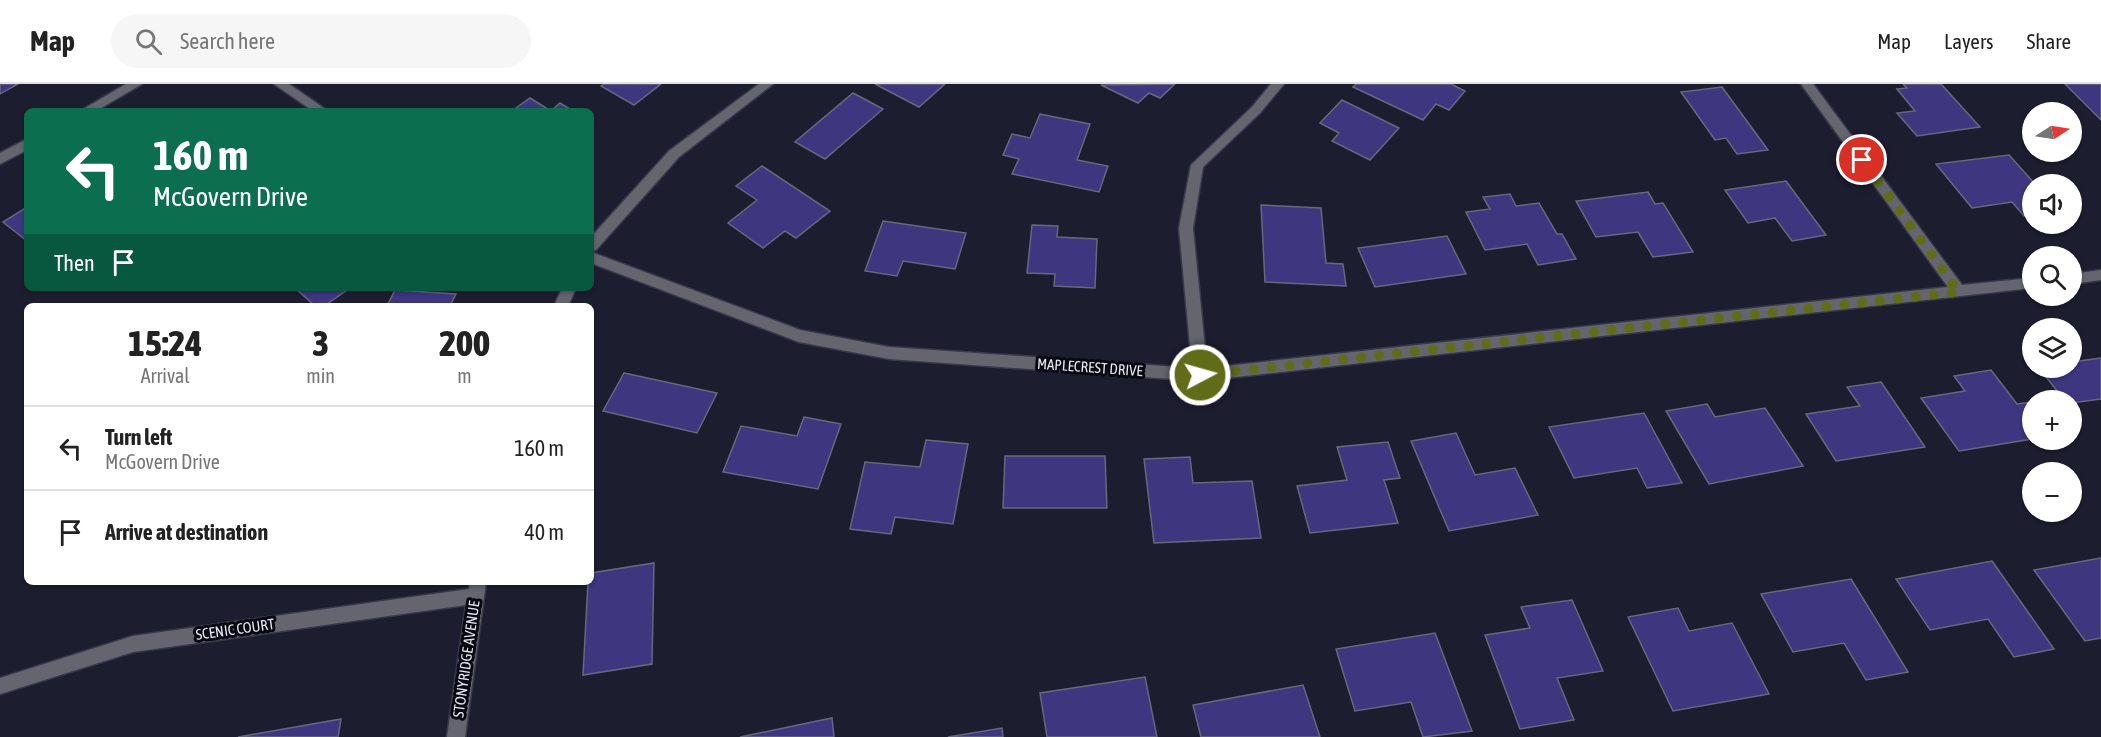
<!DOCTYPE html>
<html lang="en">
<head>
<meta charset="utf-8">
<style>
  :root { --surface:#fff; --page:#f6f6f6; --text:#222; --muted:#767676; --line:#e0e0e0 }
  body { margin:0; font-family:"Asap Condensed",sans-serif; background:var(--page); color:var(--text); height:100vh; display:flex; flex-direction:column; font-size:22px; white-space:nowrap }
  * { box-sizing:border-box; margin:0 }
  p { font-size:20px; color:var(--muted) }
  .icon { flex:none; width:33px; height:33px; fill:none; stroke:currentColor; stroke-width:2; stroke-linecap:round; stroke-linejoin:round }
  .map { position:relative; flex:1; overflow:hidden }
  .panel { position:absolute; left:24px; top:219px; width:570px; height:282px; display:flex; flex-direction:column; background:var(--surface); border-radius:9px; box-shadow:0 2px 4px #0004 }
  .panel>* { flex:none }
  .banner { position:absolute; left:24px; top:24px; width:570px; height:183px; border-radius:9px; box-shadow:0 2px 4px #0004; background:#0b6e4f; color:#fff; overflow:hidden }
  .needle { width:39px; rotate:78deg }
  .controls { position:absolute; left:2022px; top:18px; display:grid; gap:12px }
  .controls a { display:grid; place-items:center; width:60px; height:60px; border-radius:50%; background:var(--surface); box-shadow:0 2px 4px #0004; font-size:30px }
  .pin { position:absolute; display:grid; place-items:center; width:51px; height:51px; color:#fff; margin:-26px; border:3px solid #fff; border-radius:50%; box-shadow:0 2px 6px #0007 }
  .me { position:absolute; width:66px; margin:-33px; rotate:84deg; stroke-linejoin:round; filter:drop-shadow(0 0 4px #0008) }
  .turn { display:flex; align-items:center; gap:21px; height:126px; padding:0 30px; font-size:27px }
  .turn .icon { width:78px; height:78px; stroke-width:2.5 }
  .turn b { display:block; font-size:42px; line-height:51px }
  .then { display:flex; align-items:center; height:57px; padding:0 30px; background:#0003; gap:12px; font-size:22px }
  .eta { display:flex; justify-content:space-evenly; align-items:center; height:102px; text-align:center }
  .eta b { font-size:36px; font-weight:800; line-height:42px }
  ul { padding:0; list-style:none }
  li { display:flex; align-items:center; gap:18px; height:84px; padding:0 30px; border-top:2px solid var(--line) }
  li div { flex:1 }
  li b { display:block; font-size:22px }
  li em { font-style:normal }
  header { display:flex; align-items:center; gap:36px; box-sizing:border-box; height:84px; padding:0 30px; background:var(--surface); border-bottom:2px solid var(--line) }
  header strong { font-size:28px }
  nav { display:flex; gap:33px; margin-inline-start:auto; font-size:21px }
  .search { width:420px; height:54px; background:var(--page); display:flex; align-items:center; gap:15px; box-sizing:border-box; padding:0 21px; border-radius:33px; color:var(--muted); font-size:22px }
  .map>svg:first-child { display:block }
  .building { fill:#3e367f; stroke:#67677e; stroke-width:1.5 }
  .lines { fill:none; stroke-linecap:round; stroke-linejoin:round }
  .minor-casing { stroke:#39394c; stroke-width:3 }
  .minor { fill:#656570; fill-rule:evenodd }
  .route { stroke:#616c18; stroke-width:10; stroke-dasharray:0 18 }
  .labels { text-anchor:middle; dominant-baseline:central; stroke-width:6; stroke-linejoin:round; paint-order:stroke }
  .street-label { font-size:15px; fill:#e7e7f5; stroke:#080810 }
</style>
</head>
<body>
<header>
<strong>Map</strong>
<div class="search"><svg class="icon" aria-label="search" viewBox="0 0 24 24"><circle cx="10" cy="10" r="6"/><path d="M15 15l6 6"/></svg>Search here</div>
<nav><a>Map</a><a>Layers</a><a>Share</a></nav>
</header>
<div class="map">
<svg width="2101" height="653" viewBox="0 0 2101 653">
  <rect width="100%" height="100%" fill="#1d1d30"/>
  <path class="building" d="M0,0H18L0,10Z
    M604,0H661L634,21L601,2Z
    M875,0H945L919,23Z
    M1175,0L1160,14L1149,9L1138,19L1101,1Z
    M1356,0H1451L1465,7L1449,26L1436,20L1423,36L1353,3Z
    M1903,0H1941L1980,43L1917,52L1897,29L1915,27L1897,5L1907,4Z
    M2065,0H2101V36Z
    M1722,3L1768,66L1737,70L1726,54L1715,56L1681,8Z
    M853,9L883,25L825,75L795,58Z
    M530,14L551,27L560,19L573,27H512Z
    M1342,16L1399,44L1370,76L1332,57L1339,49L1320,39Z
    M1040,30L1090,40L1077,76L1108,82L1099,108L1012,90L1019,75L1003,71L1012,50L1030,54Z
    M2009,71L2035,100L2032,131L2024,132L2012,118L1972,124L1936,80Z
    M762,82L830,127L796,154L785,147L763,164L728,139L757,116L736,102Z
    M1786,97L1826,151L1792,157L1775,134L1748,139L1725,106Z
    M1648,108L1655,120L1663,119L1693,168L1653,173L1638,148L1596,153L1576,117Z
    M1510,110L1516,122L1539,119L1557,150H1562L1576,175L1538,181L1527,160L1485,166L1466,128L1490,125L1483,113Z
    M1261,121L1321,124L1326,179L1343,180L1346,202L1265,198Z
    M27,123V157L3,138Z
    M883,137L966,149L955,185L903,177L897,192L865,187Z
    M1032,141L1058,142L1057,153L1097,155L1095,204L1054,202L1055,190L1027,189Z
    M1447,152L1466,190L1375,203L1358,164Z
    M295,204H350L324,222H315Z
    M395,206L456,210L450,222H387Z
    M2101,274V315L2072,319V316H2064L2039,284H2072V278Z
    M1991,286L2017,320L2032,318V355L1959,367L1921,314L1965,307L1954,292Z
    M624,289L717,309L697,349L603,327Z
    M1881,298L1925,363L1836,377L1806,330L1860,322L1847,303Z
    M1707,320L1715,333L1765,324L1803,382L1709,400L1666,327Z
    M1644,329L1682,399L1647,404L1637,384L1574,394L1549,343Z
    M804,333L841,340L818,405L723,388L741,342L797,352Z
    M1456,349L1475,391L1515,384L1538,431L1449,447L1411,357Z
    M926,356L968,360L953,440L895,433L891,450L850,445L865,378L920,383Z
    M1388,358L1400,394L1384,396L1398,439L1310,449L1297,402L1347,396L1337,363Z
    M1005,372H1105L1107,424H1003Z
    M1190,373L1193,399L1252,397L1261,454L1154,459L1144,375Z
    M2101,474V554L2085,557L2034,486Z
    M1992,477L2054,565L2014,573L1988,535L1930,546L1896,495Z
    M654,479L652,580L583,591L588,498H591V489Z
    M1851,495L1908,588L1866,596L1844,559L1793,568L1761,510Z
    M1572,516L1603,587L1557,594L1574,636L1520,645L1485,551L1530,544L1521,523Z
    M1678,524L1689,547L1732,539L1769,610L1673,627L1628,533Z
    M1435,549L1472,647L1423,653L1411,618L1355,627L1336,565Z
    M1145,593L1157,653H1047L1040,609Z
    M1303,601L1320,653H1201L1193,621Z
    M832,634L834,653H740Z
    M341,635L338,653H238Z
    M1002,644L1003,653H948Z"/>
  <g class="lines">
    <g class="minor-casing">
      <path id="minor" d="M126,0H142L96,27H80Z
        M274,0H289L328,27H313Z
        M759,0H773L679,73L596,166L591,167V153L669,67Z
        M1271,0H1284L1260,29L1203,83L1193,144L1207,284L1948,203L1801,0H1813L1962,201L2032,194V204L1200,297L889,275L799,258L591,179V168L800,246L889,263L1192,284L1179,144L1191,81L1252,23Z
        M27,55V66L0,80V69Z
        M2101,186V196L2072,200V190Z
        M562,204H576L568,222H554Z
        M470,498H486L465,653H447L466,521L133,568L0,610V594L133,552L469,505Z"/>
    </g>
    <use href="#minor" class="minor"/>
  </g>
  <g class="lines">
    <path class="route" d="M1200,291L1959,208L1862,76"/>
  </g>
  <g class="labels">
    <g class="street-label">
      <text transform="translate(1090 283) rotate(4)">MAPLECREST DRIVE</text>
      <text transform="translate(235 545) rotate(-8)">SCENIC COURT</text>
      <text transform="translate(466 575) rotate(-82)">STONYRIDGE AVENUE</text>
    </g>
  </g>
</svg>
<div class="controls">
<a><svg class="needle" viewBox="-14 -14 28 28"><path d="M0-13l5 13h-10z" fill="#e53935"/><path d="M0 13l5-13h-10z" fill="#767676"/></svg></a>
<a><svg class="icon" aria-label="sound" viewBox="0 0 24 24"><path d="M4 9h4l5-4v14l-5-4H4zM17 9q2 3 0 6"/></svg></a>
<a><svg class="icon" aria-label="search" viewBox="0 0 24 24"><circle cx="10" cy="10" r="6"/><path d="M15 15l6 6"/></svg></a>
<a><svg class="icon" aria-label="layers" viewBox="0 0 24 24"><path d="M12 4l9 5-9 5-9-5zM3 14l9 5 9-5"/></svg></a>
<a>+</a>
<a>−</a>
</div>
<div class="pin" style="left:1862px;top:76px;background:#d93025"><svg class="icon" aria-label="arrive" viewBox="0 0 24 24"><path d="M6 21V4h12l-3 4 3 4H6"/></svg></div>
<svg class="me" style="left:1200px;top:291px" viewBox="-20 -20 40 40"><circle r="17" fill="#616c18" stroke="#fff" stroke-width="3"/><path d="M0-11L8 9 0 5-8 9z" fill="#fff"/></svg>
<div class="banner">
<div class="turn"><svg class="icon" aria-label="left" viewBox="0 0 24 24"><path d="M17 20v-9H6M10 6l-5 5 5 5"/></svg><div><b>160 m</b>McGovern Drive</div></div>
<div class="then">Then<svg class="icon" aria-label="arrive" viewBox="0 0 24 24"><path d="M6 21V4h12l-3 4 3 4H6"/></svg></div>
</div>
<section class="panel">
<div class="eta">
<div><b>15:24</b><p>Arrival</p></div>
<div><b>3</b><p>min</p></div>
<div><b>200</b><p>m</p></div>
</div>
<ul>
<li><svg class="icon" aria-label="left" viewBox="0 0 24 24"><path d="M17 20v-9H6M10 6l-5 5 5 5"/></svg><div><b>Turn left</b><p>McGovern Drive</p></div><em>160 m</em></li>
<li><svg class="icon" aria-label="arrive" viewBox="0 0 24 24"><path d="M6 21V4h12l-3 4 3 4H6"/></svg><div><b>Arrive at destination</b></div><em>40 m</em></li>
</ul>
</section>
</div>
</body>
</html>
